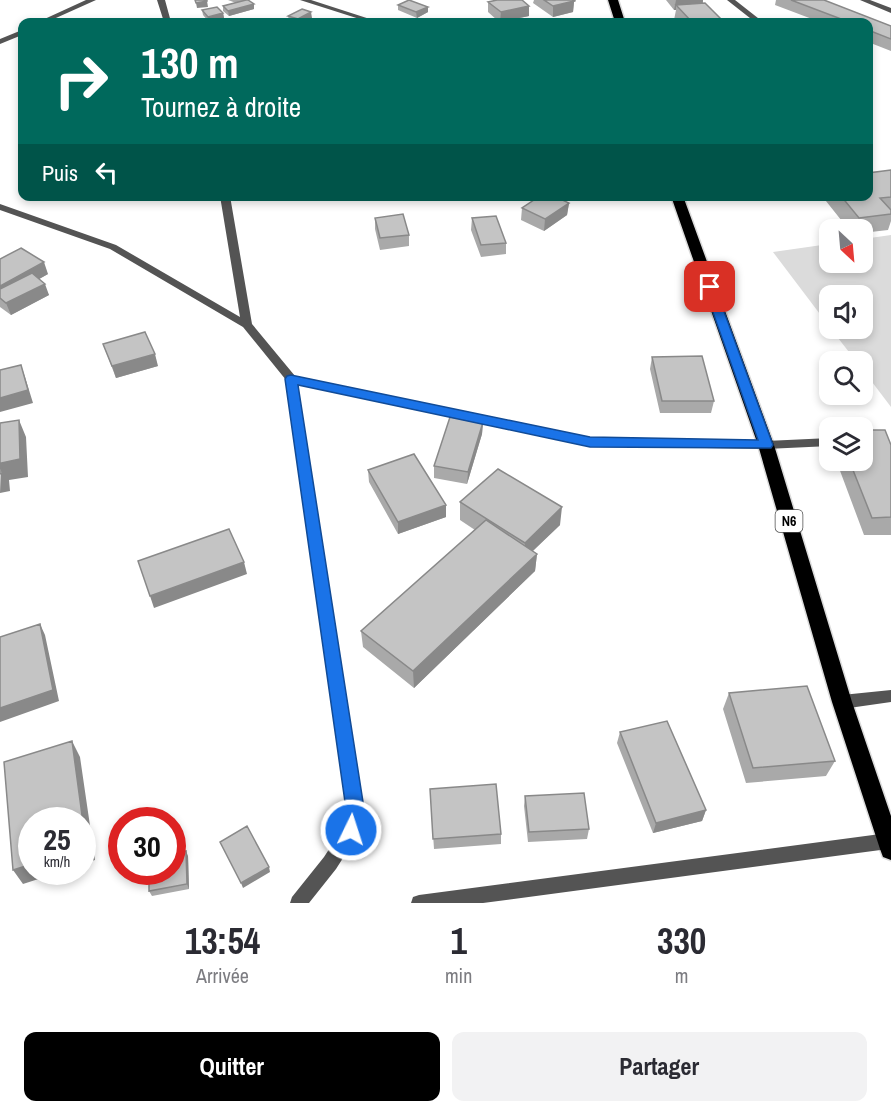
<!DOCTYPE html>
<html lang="fr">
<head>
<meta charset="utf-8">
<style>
  :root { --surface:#fff; --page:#f2f2f3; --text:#2b2b33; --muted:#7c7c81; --accent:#000 }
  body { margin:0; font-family:"Archivo Narrow",sans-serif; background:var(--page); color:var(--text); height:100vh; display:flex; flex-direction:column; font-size:22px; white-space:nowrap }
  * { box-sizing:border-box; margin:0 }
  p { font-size:20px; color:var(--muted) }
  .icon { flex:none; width:33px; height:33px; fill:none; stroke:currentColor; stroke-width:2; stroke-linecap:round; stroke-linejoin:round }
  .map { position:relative; height:903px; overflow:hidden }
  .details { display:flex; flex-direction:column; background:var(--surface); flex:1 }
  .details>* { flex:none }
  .banner { position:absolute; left:18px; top:18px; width:855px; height:183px; border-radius:12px; box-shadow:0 3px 9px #0003; background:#00695c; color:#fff; overflow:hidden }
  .needle { width:39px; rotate:154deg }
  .fabs { position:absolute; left:819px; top:219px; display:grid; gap:12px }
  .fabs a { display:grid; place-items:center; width:54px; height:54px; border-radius:12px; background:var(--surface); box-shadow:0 3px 9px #0003; font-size:30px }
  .speed { position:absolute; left:18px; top:807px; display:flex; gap:12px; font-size:30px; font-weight:700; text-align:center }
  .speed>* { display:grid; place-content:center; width:78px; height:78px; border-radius:50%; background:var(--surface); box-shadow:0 3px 9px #0003; line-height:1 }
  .speed small { font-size:15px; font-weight:400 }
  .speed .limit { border:9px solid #d22; background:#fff; color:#111 }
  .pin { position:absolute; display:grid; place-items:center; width:51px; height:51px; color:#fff; margin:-26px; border-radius:12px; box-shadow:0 3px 9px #0006 }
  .me { position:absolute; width:66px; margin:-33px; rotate:4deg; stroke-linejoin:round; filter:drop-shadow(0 0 4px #0008) }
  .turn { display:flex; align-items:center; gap:21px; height:126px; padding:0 24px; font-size:27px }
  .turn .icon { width:78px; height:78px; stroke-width:2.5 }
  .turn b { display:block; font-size:42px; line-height:51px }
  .then { display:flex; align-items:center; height:57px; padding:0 24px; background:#0003; gap:12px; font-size:22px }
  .eta { display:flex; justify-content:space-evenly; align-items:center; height:102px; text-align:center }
  .eta b { font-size:36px; font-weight:800; line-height:42px }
  .button { display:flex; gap:12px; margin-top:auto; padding:12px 24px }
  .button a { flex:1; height:69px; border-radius:12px; background:var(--accent); color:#fff; font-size:24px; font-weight:800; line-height:69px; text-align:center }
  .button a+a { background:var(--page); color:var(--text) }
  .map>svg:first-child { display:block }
  .green { fill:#dbdbdb }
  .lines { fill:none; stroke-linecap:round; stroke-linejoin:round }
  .trunk-casing { stroke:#dbdbdb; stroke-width:3 }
  .service { fill:#545454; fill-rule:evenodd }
  .minor { fill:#545454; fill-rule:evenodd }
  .trunk { fill:#000; fill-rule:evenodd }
  .wall { fill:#a9a9a9 }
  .shaded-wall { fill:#898989 }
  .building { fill:#c4c4c4; stroke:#898989; stroke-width:1.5 }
  .route { fill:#1a73e8; stroke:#114b97; stroke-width:1.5 }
  .labels { text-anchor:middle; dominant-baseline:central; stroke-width:5; stroke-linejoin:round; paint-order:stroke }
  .shield { fill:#fff; stroke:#4c4c4c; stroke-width:1.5 }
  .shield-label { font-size:14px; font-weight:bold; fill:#000 }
</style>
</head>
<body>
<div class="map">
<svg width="891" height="903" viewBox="0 0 891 903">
  <rect width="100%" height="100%" fill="#fff"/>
  <path class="green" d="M891,235V407L863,370L862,362L856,361L831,329L862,328V296H830L829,326L773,252L829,244L830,262H862L863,239Z"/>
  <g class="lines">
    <g class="trunk-casing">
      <path id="trunk" d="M608,0H618L625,22H615Z
        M671,196H683L774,445L852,702L891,816V860L883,857L880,849L832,702L758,445Z"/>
    </g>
    <path class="service" d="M727,0H735L763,22H755Z
      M891,690V702L842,709L837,707L835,702L837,697L842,695Z"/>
    <path class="minor" d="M86,0H96L47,22H38Z
      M157,0H165L171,22H164Z
      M300,0H311L379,22H369Z
      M860,0H870L891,8V13Z
      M22,30V35L0,44V39Z
      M220,196H230L252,324L295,376L590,438L766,441L830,438V446L766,449L590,446L297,384L362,802L357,836L336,869L309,903H290L292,897L324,857L343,828L346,802L286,380L243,327L110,249L0,210V204L116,245L240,317Z
      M888,833L891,834V848L888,849L483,903H411L413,897L419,895Z"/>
    <use href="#trunk" class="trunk"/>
  </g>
  <path class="wall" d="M228,0H248L254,4V9L229,16L223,11V6L236,3Z
    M534,0H576L574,2L573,12L553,17L533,3Z
    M666,0H703V3L724,22H676L674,20L676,10H674Z
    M776,0H824L891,26V51L868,42V22H820L775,5Z
    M488,2L529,6V16L505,21L497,20L488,12Z
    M398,5L428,7V12L417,18L398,10Z
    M202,10L223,13L224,18L209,22L203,15Z
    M288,16L312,18L302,22H292L289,21Z
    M891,170V221L888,230L862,233V230H849L822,196H868Z
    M569,203L567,215L544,231L521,220L522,208Z
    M375,218L409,235V246L380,250L375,229Z
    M472,218L506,243V254L481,257L471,230Z
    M0,259L48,274L39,279L49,295L11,315L0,307Z
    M103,344L158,366L116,378Z
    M652,357L714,401L711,413H660L650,369Z
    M483,422L482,434L467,484L434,478V466Z
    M891,445V535H864L836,460H862Z
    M368,470L446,517L398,534L369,482Z
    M460,502L560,525L533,551L537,554L535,571L414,688L363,647L361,631L475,530L460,520Z
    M729,693L835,761L826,776L746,783L723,709Z
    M620,732L706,810L702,821L653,833L617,743Z
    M430,789L501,834V844L434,849Z
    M525,796L589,829L587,839L528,842L524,806Z
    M188,856L189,889L152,896L149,891Z"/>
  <path class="shaded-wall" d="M565,0H576L574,2L573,12L553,17V6Z
    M676,0H703L702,7L676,5V10H674Z
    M207,1L208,7L197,8L196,3Z
    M254,4V9L229,16L228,11Z
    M529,6V16L500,22L501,12Z
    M428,7V12L417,18L416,12Z
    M311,12L312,18L302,22H298V19Z
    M223,13L224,18L209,22L208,17Z
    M569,203L567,215L544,231L545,219Z
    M44,262L48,274L2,300L0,298V286Z
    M45,284L49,295L11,315L6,303Z
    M155,354L158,366L116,378L112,366Z
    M21,365L25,377L33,403L0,412V398Z
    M19,420L26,437L28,477L9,480L10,491L0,493L1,463Z
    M483,422L482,434L467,484L468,472Z
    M446,505V517L398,534V522Z
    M562,507L560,525L523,560L525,543Z
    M537,554L535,571L414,688L413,671Z
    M244,562L247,574L154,608L150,596Z
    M40,624L45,635L59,701L0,722V708Z
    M72,741L80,757L95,860L82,864V847Z
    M706,810L702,821L653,833L656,823Z
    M186,851L188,856L189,889L187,884Z
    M32,864V872H60L23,884L13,870Z
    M269,867L270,872L243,888L241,883Z"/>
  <path class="building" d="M195,0H207V1L196,3Z
    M246,0H248L254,4L228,11L223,6Z
    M409,0L428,7L416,12L398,5Z
    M497,0H522L529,6L501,12L488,2Z
    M544,0H572L574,1L553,6Z
    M791,0H824L891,26V39L868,30V22H849Z
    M705,3L724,22H692L676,5Z
    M217,7L223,13L208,17L202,10Z
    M302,9L311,12L298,19L288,16Z
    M500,19L508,22H490Z
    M891,170V197L880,198L891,210V214L859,218L841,196H868V173Z
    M540,196H554L569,203L545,219L522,208Z
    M403,214L409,235L380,238L375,218Z
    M496,216L506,243L481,245L472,218Z
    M21,248L44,262L0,286V259Z
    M32,273L45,284L6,303L0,298V289Z
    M145,332L155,354L112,366L103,344Z
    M702,356L714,401H662L652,357Z
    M21,365L28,390L0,398V370Z
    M450,417L483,422L468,472L434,466Z
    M19,420L20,459L1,463L2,473L0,474V423Z
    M862,430H885L891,445V517L872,518L849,460H862Z
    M414,454L446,505L398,522L368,470Z
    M498,469L562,507L525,543L460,502Z
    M486,520L537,554L413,671L361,631Z
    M229,529L244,562L150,596L138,561Z
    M40,624L53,690L0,708V637Z
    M807,686L835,761L753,768L729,693Z
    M667,721L706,810L656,823L620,732Z
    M72,741L86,845L82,847V820H32V864L13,870L4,762Z
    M496,784L501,834L433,839L430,789Z
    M584,793L589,829L529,832L525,796Z
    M247,826L269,867L241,883L220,842Z
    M186,851L187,884L149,891V872H172V854Z"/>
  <path class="route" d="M710,283L715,287L773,445L771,448L590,447L298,385L363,802L358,837L351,839L345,837L342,830L345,802L285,379L287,376L291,375L590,437L758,440L704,287Z"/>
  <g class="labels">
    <rect class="shield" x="775.5" y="510" width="27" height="22" rx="4.5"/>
    <g class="shield-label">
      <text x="789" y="521">N6</text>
    </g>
  </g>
</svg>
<div class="fabs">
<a><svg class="needle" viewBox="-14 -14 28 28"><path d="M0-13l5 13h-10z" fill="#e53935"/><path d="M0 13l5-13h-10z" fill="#7c7c81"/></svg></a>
<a><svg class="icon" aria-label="sound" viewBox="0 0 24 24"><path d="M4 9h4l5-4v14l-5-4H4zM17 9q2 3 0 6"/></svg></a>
<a><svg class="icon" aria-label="search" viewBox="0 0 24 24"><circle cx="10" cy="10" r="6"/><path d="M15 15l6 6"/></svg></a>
<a><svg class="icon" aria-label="layers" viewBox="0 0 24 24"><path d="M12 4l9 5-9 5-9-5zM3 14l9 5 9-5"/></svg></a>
</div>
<div class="speed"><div>25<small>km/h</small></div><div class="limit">30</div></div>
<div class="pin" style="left:710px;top:287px;background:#d93025"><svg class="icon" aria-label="arrive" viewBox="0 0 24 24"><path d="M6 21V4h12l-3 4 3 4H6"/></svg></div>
<svg class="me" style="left:351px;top:830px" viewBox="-20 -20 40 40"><circle r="17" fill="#1a73e8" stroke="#fff" stroke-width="3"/><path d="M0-11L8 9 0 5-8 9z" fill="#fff"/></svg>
<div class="banner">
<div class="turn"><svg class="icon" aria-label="right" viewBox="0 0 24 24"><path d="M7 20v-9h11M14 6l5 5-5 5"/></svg><div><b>130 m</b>Tournez à droite</div></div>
<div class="then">Puis<svg class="icon" aria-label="left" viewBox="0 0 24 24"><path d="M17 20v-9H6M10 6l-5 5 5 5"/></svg></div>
</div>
</div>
<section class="details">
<div class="eta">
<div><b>13:54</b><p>Arrivée</p></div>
<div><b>1</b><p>min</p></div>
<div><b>330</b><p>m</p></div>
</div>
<div class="button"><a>Quitter</a><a>Partager</a></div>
</section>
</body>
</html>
